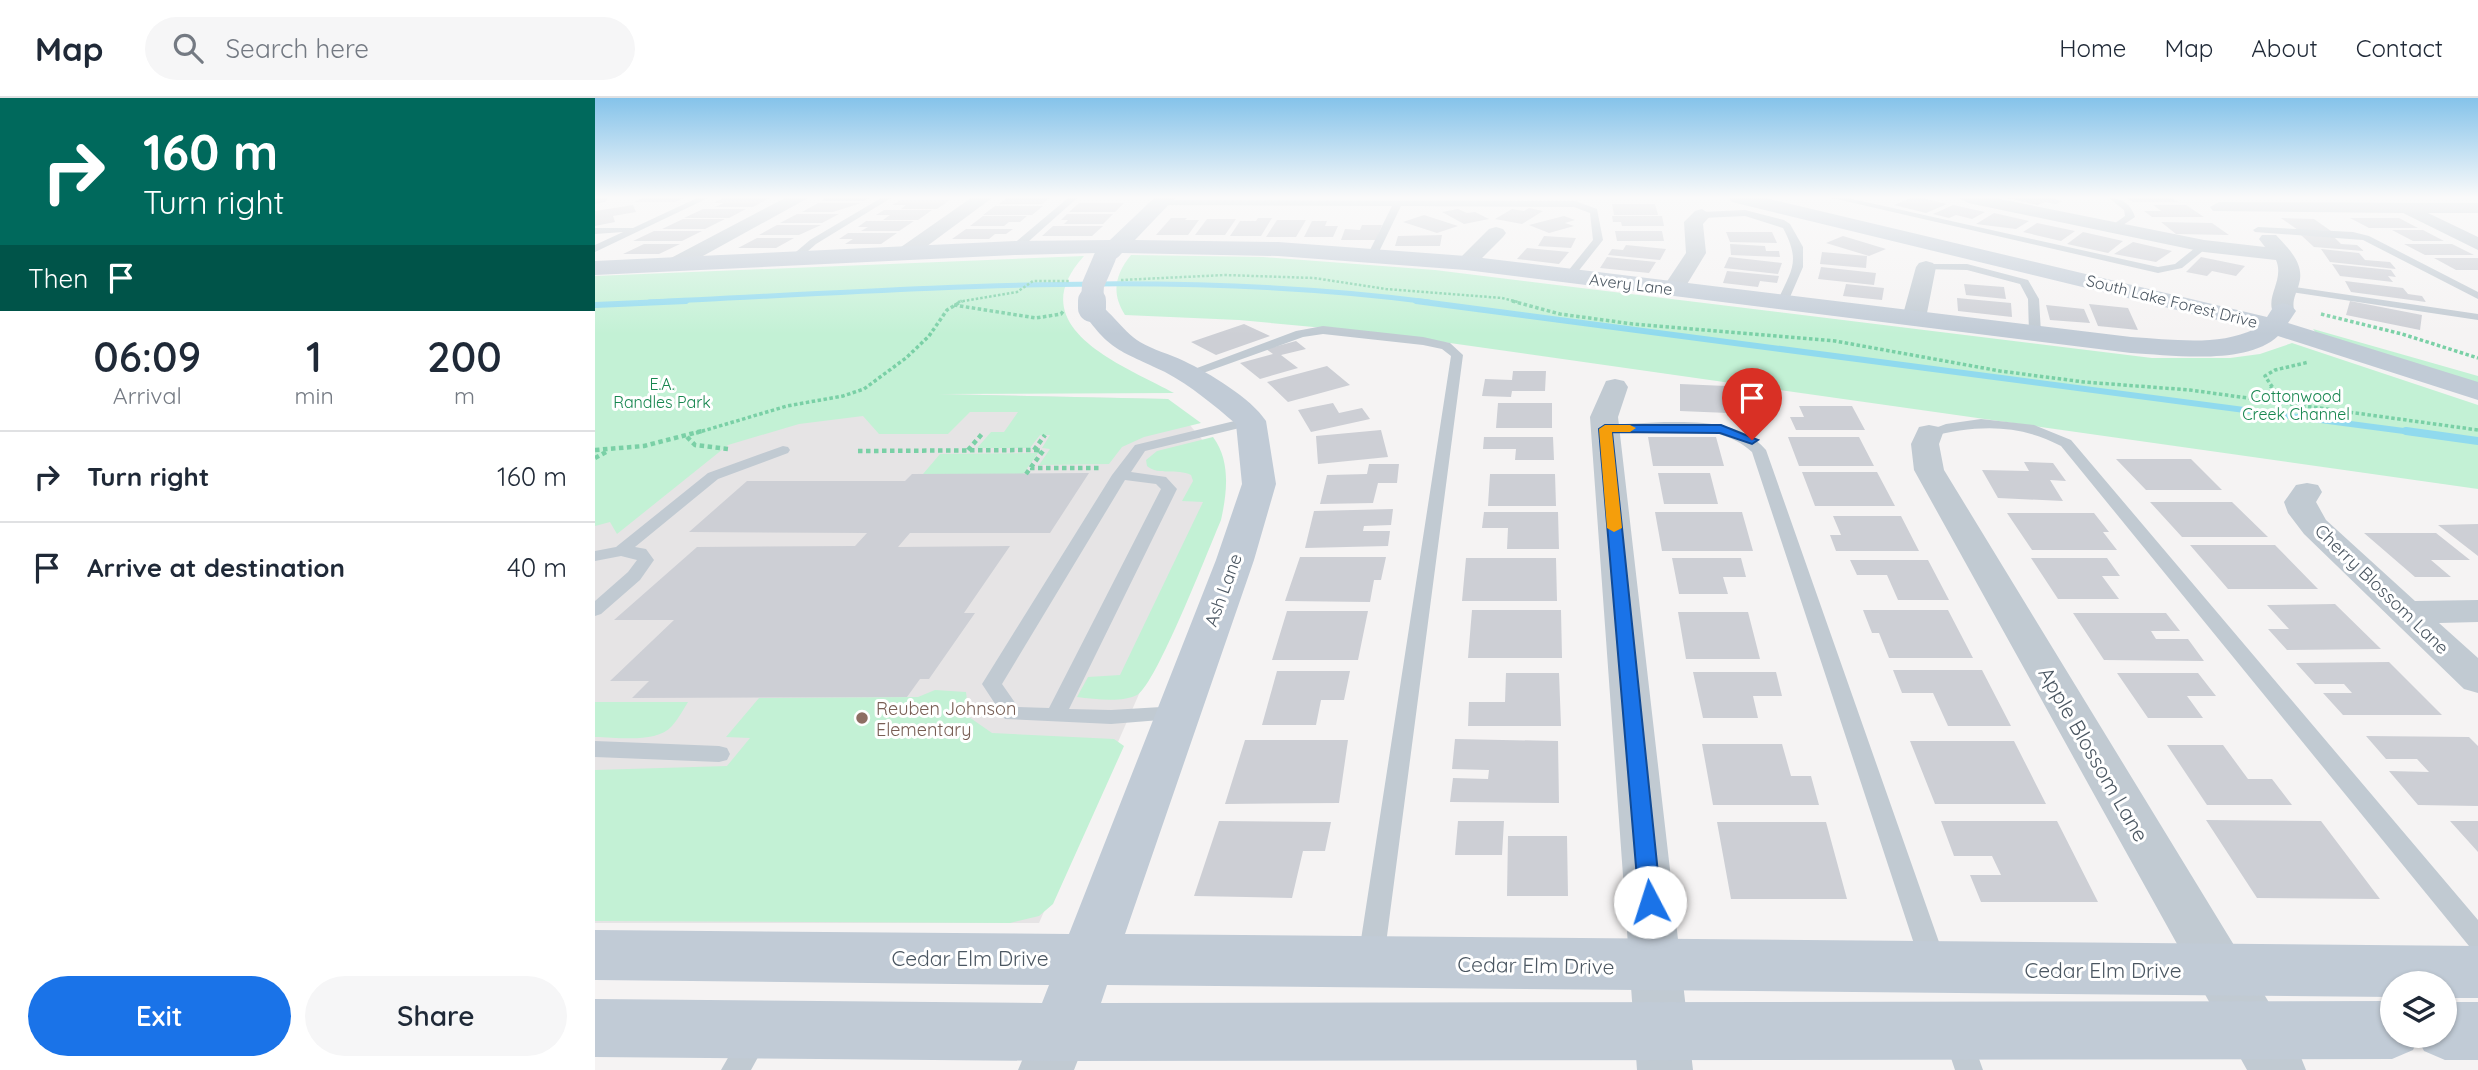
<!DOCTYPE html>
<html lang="en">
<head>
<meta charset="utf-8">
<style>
  :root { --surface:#fff; --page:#f6f6f7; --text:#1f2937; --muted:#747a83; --line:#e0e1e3; --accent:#1a73e8 }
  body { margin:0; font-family:Quicksand,sans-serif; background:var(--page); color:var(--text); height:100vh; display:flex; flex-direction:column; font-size:26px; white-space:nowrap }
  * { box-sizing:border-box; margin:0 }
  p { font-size:23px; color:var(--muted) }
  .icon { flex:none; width:38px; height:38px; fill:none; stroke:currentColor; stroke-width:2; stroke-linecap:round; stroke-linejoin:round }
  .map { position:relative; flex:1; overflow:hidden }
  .side { display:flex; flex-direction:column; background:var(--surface); width:595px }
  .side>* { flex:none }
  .top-card { background:#00695c; color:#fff; overflow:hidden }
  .controls { position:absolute; left:1785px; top:873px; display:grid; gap:14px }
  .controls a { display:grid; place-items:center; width:77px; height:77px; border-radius:50%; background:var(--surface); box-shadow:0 2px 5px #0004; font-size:35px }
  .pin { position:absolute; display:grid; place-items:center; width:60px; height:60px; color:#fff; margin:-72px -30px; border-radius:50% 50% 50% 0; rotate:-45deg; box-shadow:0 0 7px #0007 }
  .pin .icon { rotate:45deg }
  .me { position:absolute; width:77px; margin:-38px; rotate:355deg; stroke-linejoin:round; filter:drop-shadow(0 0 5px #0008) }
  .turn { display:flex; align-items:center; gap:24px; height:147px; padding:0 28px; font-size:32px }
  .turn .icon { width:91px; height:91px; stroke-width:2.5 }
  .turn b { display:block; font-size:49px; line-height:60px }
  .then { display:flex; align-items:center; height:66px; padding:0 28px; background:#0003; gap:14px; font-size:26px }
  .eta { display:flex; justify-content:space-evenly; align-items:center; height:119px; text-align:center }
  .eta b { font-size:42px; font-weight:600; line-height:49px }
  .cta { display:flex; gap:14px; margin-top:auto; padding:14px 28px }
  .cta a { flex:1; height:80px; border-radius:42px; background:var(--accent); color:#fff; font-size:28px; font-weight:600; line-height:80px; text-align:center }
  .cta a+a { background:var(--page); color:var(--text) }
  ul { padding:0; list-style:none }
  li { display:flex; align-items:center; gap:21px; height:91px; padding:0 28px; border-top:2px solid var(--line) }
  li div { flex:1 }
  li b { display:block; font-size:26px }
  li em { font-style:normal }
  header { display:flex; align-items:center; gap:42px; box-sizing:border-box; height:98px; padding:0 35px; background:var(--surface); border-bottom:2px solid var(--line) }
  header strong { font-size:33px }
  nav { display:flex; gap:38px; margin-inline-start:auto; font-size:24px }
  .search { width:490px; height:63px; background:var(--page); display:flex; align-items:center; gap:18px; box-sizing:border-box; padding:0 24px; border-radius:38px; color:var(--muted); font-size:26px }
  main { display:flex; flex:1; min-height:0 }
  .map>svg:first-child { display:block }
  .education { fill:#e6e4e5 }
  .green { fill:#c3f1d5 }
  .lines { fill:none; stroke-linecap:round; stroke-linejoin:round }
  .stream-far2 { stroke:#90daee; stroke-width:5 }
  .stream-far1 { stroke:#90daee; stroke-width:6 }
  .stream { stroke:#90daee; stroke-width:8 }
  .building { fill:#cdcfd5 }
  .path-far2 { stroke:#7ad0a6; stroke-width:2.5; stroke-dasharray:2.5 2; stroke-linecap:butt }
  .path-far1 { stroke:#7ad0a6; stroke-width:3.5; stroke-dasharray:3.5 2.5; stroke-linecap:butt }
  .path { stroke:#7ad0a6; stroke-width:4.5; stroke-dasharray:4.5 3.5; stroke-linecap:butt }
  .lane { fill:#c1cad2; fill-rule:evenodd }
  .street { fill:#c1cad2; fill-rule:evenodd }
  .secondary { fill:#c1cbd6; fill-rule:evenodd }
  .secondary-bridge-far1 { stroke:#c1cbd6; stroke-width:22 }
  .secondary-bridge { stroke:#c1cbd6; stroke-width:28 }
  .route { fill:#1a73e8; stroke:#114b97; stroke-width:2 }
  .slow { fill:#f59e0b }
  .education-dot { fill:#8d6e63; stroke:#fff; stroke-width:2.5 }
  .labels { text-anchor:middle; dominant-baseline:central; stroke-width:6; stroke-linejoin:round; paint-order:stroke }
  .far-street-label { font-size:16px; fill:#4a5661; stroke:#fff }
  .far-park-label { font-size:16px; fill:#17864f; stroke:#fff }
  .street-label { font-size:18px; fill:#4a5661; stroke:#fff }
  .education-label { font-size:18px; fill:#785e54; stroke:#fff; text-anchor:start }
  .near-street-label { font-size:21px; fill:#4a5661; stroke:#fff }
</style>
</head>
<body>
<header>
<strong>Map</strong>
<div class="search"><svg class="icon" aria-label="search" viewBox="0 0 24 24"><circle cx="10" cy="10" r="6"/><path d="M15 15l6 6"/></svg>Search here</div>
<nav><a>Home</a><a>Map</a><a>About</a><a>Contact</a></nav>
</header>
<main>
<section class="side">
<div class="top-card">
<div class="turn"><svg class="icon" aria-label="right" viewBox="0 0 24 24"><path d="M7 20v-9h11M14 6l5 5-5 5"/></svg><div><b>160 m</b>Turn right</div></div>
<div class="then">Then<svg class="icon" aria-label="arrive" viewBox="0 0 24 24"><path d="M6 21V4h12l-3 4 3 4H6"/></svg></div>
</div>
<div class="eta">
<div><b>06:09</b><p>Arrival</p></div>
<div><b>1</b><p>min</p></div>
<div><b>200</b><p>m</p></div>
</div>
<ul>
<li><svg class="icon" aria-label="right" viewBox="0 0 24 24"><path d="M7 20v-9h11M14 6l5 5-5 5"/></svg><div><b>Turn right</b></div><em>160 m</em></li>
<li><svg class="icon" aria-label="arrive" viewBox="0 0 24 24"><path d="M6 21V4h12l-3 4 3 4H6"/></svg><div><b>Arrive at destination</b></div><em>40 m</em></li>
</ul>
<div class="cta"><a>Exit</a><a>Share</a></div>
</section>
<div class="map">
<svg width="1883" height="972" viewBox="0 0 1883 972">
  <rect width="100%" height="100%" fill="#f5f3f3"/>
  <path class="education" d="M295,295L573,301L620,357L623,415L444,825H0V384Z"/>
  <path class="green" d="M536,157L668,159L840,172L1557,260H1635L1665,256L1697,245L1883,307V391L784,235L644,222L530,217C516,195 520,177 536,157Z
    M489,158C424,229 527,267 579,295L343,296L573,301L606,325L549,339L527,349L514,366L444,367L455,351L447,350L455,337H445L435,350H382L396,334H409L423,314H375L353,336H284L268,318L204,326L133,347L22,436L15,424L0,428V178Z
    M1718,231L1883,278V289L1721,235Z
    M618,339C636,363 632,395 626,422C614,450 561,587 542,597C526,605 500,601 482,599L493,579L525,577L608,404L587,403L598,383L596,377C582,370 564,378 552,368L551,362L562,353Z
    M443,355L428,376H328L345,356Z
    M340,592L371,594L374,619L397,635L519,641L529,648L458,806L444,818L415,825L0,823V672L132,668L155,640L131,639L164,600L323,599Z
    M0,604H93C88,612 83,621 77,628C61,646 22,639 0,639Z"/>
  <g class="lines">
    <path class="stream-far2" d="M54,204C313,192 575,170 834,204"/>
    <path class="stream-far1" d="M821,203L1824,335
      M0,207L91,203"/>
    <path class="stream" d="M1811,333L1883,343"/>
  </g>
  <path class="building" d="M48,100H88L80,104H39Z
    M128,100H174L158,109H120L129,105H119Z
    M231,100H274L269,103H226Z
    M412,100H454L447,106H404Z
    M1316,100H1327L1352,106L1331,115L1299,107Z
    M1413,100H1456L1467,103L1461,106L1450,104L1442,107Z
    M1532,100H1577L1583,104H1538Z
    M306,102H355L342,111H306L311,107H297Z
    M223,105H266L238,114H207Z
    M484,105H529L520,114H474Z
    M1017,106H1060L1063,117H1019Z
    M38,107L41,114L18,118L20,124L0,128V113Z
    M1358,107L1390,114L1377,121L1361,117L1354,120L1338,116Z
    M1558,107H1591L1609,119H1557L1549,113H1566Z
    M400,108H448L437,117H388Z
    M934,110L948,113L927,126L900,121L917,111L929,113Z
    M108,111H151L134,120H89Z
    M863,111L872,115L880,114L894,121L869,126L847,114Z
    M289,112H337L323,122H288L295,117H281Z
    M1399,115L1434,123L1421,131L1381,126Z
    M202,116H244L227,125H185Z
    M472,116H518L508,126H469L473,122H466Z
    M829,117L863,128L842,135L808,124Z
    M388,118H432L425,124H414L409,128H375Z
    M969,118L980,122L970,125L979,128L954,135L934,127Z
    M1017,118H1067L1069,128H1027L1026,124H1018Z
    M576,120H592L590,122H604L593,137H561Z
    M663,120H677L666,138H635L645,123H661Z
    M1686,120L1719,121L1736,133L1703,132Z
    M1755,120H1804L1823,130H1774Z
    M88,121H130L110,131H67Z
    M612,121H641L630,137H600Z
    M682,122H711L701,139H671Z
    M271,123H319L304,133H266L273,129H263Z
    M717,123H732L730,128H743L738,139H709Z
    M1566,124L1617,125L1634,137L1581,136Z
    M1442,125L1480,133L1466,143L1428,134Z
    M182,127H226L204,137H164Z
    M767,127H787L781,142H746L750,131L765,132Z
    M458,128H508L497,138H447Z
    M371,131H418L411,136H400L394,141H357Z
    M1797,132H1828L1849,143H1818Z
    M59,133H107L87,143H38Z
    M1020,133H1067L1069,143H1022Z
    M1131,134H1177L1182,145L1135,144Z
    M1488,134L1528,143L1513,155L1472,146Z
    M253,135H302L286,146H250L258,141H244Z
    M847,137L845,148H800L803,138Z
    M1706,137L1739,139L1746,146L1762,147L1769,153L1719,149Z
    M949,138L981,140L976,150L943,148Z
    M1248,138L1291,151L1274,158L1231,145Z
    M162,140H199L181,150H143Z
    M1538,144L1577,153L1561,164L1519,156Z
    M49,146H85L64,156H28Z
    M1135,146L1170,148L1171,153H1184L1185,159L1136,157Z
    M1809,146H1857L1879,157H1830Z
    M1031,147L1071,151L1065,162L1013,157L1017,151L1028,152Z
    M932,150L974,154L964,166L922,161Z
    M1726,151L1764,155L1770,162L1795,164L1801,171L1735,164Z
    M1227,154L1272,158L1271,170L1225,166Z
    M1012,159L1061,164L1054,175L1005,170Z
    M1134,159L1187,165L1183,176L1129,170Z
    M1606,159L1650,168L1641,178L1617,173L1612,178L1591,174Z
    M1839,160H1883V172H1861Z
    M1737,166L1796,172L1801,179L1793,178L1798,184L1745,178Z
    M1226,169L1281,175L1279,187L1223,181Z
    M1132,173L1184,178L1182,185L1165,183L1163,189L1128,185Z
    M1750,183L1808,190L1813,196L1827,198L1831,204L1756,194Z
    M1251,186L1289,190L1287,202L1248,198Z
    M1369,186L1409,189L1411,201L1371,197Z
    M1362,200L1416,205L1417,219L1363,213Z
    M1755,203L1827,217L1825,232L1751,217Z
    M1494,206L1533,210L1543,232L1503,228Z
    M1451,207L1489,211L1495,225L1455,222Z
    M649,226L675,238L621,257L596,244Z
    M701,243L711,251L686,257L703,270L665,281L645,265L678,256L671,251Z
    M732,268L755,287L693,304L672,284Z
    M918,273H951L950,293H917L916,299L887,298L890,281L917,282Z
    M1085,286L1131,288L1133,315L1085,313Z
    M738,305L744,315L767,310L775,321L716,334L703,312Z
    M903,305H957V330H901Z
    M1204,308H1257L1270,332H1201L1195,319H1209Z
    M786,332L793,359L723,366L721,338Z
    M889,339H958L959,362H920L921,351H888Z
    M1053,339H1121L1129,368H1058Z
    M1193,339H1264L1279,368H1204Z
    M1521,361H1596L1627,392H1551Z
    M1429,364L1458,365L1471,383L1455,382L1468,403L1403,400L1387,372L1434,373Z
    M774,366H804L802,385H783L778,405L725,406L732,377L772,376Z
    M1207,374H1282L1300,408H1220Z
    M494,375L455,435H315L303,449L415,448L369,515H380L334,581H325L312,599L37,600L54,583H15L79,522H19L102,449L260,448L272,435L94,434L152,383H310L317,376Z
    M1063,375H1115L1123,406H1069Z
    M895,376H960L961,408H893Z
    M1555,404H1637L1673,439H1587Z
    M798,411L796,427L769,428L768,433H795L793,448L710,450L719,413Z
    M889,414H963L964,451H912L913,430H887Z
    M1060,414H1147L1158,453H1067Z
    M1412,415H1499L1514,434H1508L1522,452H1437Z
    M1238,418H1306L1324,453H1241L1235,437H1246Z
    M1883,426V458L1843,427Z
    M1769,435H1841L1875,462H1836L1856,479H1820Z
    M1595,447H1680L1723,491H1633Z
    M705,459H791L786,482H779L775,504L690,503Z
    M871,460H961L962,503H867Z
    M1077,460H1146L1151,479H1128L1133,496H1084Z
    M1436,460H1512L1525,478H1507L1524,501H1463Z
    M1255,462H1333L1354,502H1303L1292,477H1262Z
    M1740,506L1786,551L1692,552L1673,531H1694L1672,507Z
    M877,512H966L967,560H873Z
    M1268,512H1353L1378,560H1294L1284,535H1277Z
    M692,513H773L763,562H677Z
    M1083,514H1153L1165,561H1091Z
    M1478,515H1571L1585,533H1556L1561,541H1593L1609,563L1509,562Z
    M1794,564L1847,617H1748L1728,595H1757L1749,586H1720L1701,565Z
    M1298,572H1387L1416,628H1353L1338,595H1307Z
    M682,573H755L749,602H726L721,627H667Z
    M1098,574H1181L1187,598H1158L1163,620H1108Z
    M911,575H964L966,628H873L874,604H910Z
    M1522,575H1603L1621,598H1592L1608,620H1553Z
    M1771,638L1874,639L1883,648V708L1823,707L1794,673L1834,674L1822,661H1791Z
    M860,641L963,643L964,705L855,704L858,680L893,681L894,672L857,671Z
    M650,642H753L744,705L630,706Z
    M1315,643H1419L1451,706H1340Z
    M1107,646H1187L1196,678H1216L1224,707H1118Z
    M1572,647H1628L1653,681H1677L1697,707H1612Z
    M1611,722L1726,723L1785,801L1662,800Z
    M624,723L736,724L730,753H708L697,800L599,798Z
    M863,723H909L907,757H860Z
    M1346,723H1462L1503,804H1386L1375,777H1406L1397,758H1359Z
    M1855,723H1883V754Z
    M1122,724H1231L1252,801H1136Z
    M913,738H972L973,798H912Z"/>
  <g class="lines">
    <path class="path-far2" d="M526,182L630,177L719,180L791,191L907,200L923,204
      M363,204L422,194L438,183H475"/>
    <path class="path-far1" d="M917,203L965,216L1038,226L1240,243L1405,273L1489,284L1595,292L1883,332
      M359,207L441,220L466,216L469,212
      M1726,216L1807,236L1883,260
      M1664,302L1675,295L1676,289
      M1708,307L1680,293L1670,278L1680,272L1714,264
      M101,335L192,308L248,298L269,291L311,260L334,238L352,212L367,203"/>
    <path class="path" d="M92,339L100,347L133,351
      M0,352L49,348L107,333
      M373,352L387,336
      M263,353L439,352L450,337
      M0,360L13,353
      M435,370H504
      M431,376L448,353L440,352"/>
    <path class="lane" d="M102,100H113L0,154V147L28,134L0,136V130H38Z
      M286,100H296L221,146L204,161L195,159L215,142Z
      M473,100H482L424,152H416V148Z
      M1237,100H1253L1563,169L1580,166L1605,146L1614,148L1587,170L1563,175Z
      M1514,100C1527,100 1536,106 1540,119L1519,133L1516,132V128L1530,118L1529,112Z
      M565,102L980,103L1002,111L1008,142L978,180L974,181L969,178L998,142L995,115L979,109L806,108L782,158L777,161L772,158L797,108L562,107L561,105Z
      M1150,112L1189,122L1195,126L1208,149V169L1192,206L1182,204C1197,171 1206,164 1188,130L1150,118L1107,120L1102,117L1107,114Z
      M1663,129L1758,134L1774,138L1883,194V201L1768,142L1660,134L1658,132Z
      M1331,166H1372L1433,182L1444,201L1446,235L1440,239L1434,235L1433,201L1425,186L1372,172L1327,171L1326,169Z
      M1693,188L1883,216V222L1689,193V189Z
      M728,228L828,239L855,245L868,257L789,861L785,869L776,873L767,869L763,861L856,258L847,251L828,247L728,236L708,239L597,279H587L586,276L701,233Z
      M656,319L661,320V326L550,353L536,374L571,379L582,391L474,611L516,612L583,608L590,610L593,615L590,620L516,626L410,621L387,586L517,377L540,347ZM530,382L561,386L566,391L454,610L423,609L407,586Z
      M1386,321L1439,327L1476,342L1883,822V851L1874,848L1466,348C1422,325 1381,327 1334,339L1327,335L1351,326Z
      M1069,324C1104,324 1147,323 1171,352L1351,864L1347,872L1338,876L1329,872L1325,864L1157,354C1121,320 1055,333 1010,335L1003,331L1010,327Z
      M188,348L193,349L195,352L193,355L123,381L40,449L51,451L59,462L45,482L6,516L0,518V503L33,474L42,462L26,458L0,463V453L21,449L113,375Z
      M0,643L124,648L132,650L135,656L132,662L124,664L0,659Z
      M160,926L170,930L174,939L156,972H126L150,930Z
      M1363,926L1373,930L1388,972H1360L1349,939L1353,930Z"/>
    <path class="street" d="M0,100H13L10,104L0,106Z
      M190,100H213L88,169H74L71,165L74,161Z
      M376,100H397L320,157H306L303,153L306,149Z
      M1364,100H1400L1609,142L1670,149L1664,141L1667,137H1681C1694,151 1710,166 1704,186C1701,197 1697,201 1699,213L1696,218H1680C1668,200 1690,183 1681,162L1609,154L1373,105Z
      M1624,104L1883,105V115H1833L1883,139V152L1808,115L1618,113L1615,109Z
      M1107,111L1116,117L1108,126L1111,155L1086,196H1070L1067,191L1091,155L1089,124L1100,113Z
      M901,129L908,131L911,135L908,139L878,169H864L861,165L864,161L894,131Z
      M1331,163L1338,165L1341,169L1331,220L1327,225H1311L1307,220L1321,169L1324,165Z
      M1020,281L1029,283L1033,289L1023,319L1098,972H1042L995,319L1011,283Z
      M1334,327L1344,329L1348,335L1344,346L1349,372L1703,952L1711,972H1652L1319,372L1316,346L1324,329Z
      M1712,385L1723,387L1727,394L1721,404L1731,422L1820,503L1883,502V524L1844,525L1883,560V595L1869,591L1709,436L1693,415L1689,404L1701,387Z
      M466,908L485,916L494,934L479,972H423L447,916Z"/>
    <path class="secondary" d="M559,100H580L540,142L683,144L871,158L1536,239C1576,241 1622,249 1660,231L1137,104L1134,100H1170L1672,219L1679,208L1688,205L1697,208L1701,213L1693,225L1883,284V302L1683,238C1651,268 1577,257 1536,255L871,172L683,158L527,155C520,163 515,165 504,163L501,158L503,155L420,157L0,177V163L420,143L515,142Z
      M497,203C511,206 527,233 545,244C558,252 575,256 589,263C614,275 656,300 671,323L681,386L659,462L530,836L1883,848V900H1850V886H1797V899L512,887L506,905L1797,903V938H1850V904H1883V962H1850L1829,953L1823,941L1818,952L1797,961L466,963L0,959V901L447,905L454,887L0,882V832L474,836L621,462L647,386L641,326C619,307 596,288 570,274C525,252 515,254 485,210L488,205Z"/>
    <path class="secondary-bridge-far1" d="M497,204L498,187L510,159"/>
    <path class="secondary-bridge" d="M497,210V203"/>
  </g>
  <linearGradient id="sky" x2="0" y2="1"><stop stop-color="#85c3ea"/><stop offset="0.42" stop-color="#fafafa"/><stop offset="1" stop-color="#fafafa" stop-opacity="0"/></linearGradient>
  <rect width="1883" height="236" fill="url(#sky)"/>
  <path class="route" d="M1010,327H1126L1163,342L1157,346L1125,335L1017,334L1066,804L1063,811L1055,814L1047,811L1044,804L1004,331Z"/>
  <path class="slow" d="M1010,327H1035L1041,330L1035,334H1017L1027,430L1019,434L1012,430L1004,331Z"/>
  <circle class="education-dot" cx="267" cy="620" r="7"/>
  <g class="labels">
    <g class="far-street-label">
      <text transform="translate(1036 186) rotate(7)">Avery Lane</text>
      <text transform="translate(1577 203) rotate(14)">South Lake Forest Drive</text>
    </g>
    <g class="far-park-label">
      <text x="67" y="286">E.A.<tspan x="67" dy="18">Randles Park</tspan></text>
      <text x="1701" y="298">Cottonwood<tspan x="1701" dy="18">Creek Channel</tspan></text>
    </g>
    <g class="street-label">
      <text transform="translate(1787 491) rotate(44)">Cherry Blossom Lane</text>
      <text transform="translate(628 492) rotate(-70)">Ash Lane</text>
    </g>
    <g class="education-label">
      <text x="281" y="610">Reuben Johnson<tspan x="281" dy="21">Elementary</tspan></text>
    </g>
    <g class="near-street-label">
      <text transform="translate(1499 656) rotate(60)">Apple Blossom Lane</text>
      <text x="375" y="860">Cedar Elm Drive</text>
      <text transform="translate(941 867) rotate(1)">Cedar Elm Drive</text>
      <text x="1508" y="872">Cedar Elm Drive</text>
    </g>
  </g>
</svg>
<div class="controls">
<a><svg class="icon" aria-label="layers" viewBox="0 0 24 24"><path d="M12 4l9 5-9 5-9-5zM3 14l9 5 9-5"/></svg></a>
</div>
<div class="pin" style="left:1157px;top:342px;background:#d93025"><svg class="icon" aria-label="arrive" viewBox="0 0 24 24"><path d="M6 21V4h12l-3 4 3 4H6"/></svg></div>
<svg class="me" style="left:1055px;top:804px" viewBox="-20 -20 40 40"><circle r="19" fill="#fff"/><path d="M0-13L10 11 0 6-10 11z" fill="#1a73e8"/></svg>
</div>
</main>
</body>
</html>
